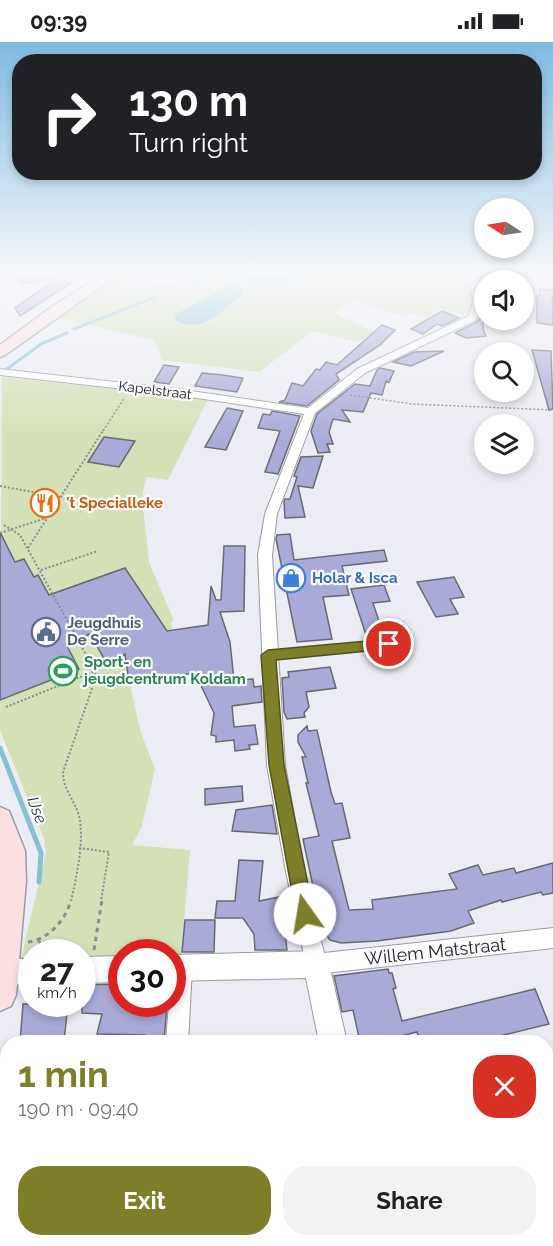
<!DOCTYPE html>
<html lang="en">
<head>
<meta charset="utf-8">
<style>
  :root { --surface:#fff; --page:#f2f2f2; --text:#202124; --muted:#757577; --accent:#7e8029 }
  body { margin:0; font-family:Raleway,sans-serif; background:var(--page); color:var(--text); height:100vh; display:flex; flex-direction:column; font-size:22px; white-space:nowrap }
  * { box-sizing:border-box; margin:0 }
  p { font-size:20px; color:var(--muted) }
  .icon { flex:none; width:33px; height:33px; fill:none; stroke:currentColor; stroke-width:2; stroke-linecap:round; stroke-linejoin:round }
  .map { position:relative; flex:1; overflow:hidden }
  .details { position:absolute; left:0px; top:993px; width:554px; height:212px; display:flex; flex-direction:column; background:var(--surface); border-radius:24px 24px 0 0; box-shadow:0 3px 9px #0003 }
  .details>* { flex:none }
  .top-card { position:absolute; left:12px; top:12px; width:530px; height:126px; border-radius:24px; box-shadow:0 3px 9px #0003; background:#202124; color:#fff; overflow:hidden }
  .needle { width:39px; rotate:282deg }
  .tools { position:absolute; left:474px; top:156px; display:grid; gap:12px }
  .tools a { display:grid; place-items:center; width:60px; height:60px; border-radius:50%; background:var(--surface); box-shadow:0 3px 9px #0003; font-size:30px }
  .speed { position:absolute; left:18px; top:897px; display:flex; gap:12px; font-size:30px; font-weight:700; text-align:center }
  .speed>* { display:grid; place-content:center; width:78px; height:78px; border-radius:50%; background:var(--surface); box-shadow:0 3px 9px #0003; line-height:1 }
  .speed small { font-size:15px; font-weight:400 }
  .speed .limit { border:9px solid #d22; background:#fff; color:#111 }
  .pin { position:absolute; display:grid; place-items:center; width:51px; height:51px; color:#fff; margin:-26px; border:3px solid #fff; border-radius:50%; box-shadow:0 2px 6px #0007 }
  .me { position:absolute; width:66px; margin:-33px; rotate:347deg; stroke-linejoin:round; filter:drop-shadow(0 0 4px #0008) }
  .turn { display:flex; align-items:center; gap:21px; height:126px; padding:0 18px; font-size:27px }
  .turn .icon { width:78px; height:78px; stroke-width:2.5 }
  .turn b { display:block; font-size:42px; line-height:51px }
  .round { display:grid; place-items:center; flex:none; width:63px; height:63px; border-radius:24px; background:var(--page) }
  .headline { display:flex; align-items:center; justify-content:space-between; height:102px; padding:0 18px }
  h1 { font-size:36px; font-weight:700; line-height:45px; color:var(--accent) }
  .button { display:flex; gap:12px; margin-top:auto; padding:12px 18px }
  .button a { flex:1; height:69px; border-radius:24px; background:var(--accent); color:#fff; font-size:24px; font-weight:700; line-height:69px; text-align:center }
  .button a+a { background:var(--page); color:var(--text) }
  .status { display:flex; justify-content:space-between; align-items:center; height:42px; padding:0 30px; background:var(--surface); direction:ltr }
  .status svg { height:16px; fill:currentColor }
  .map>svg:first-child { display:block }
  .green { fill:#d4e0b6; fill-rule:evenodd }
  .water { fill:#85c2d1 }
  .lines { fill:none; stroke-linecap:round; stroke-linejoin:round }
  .stream-far1 { stroke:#85c2d1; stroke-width:3 }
  .stream { stroke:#85c2d1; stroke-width:5 }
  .building { fill:#a9aad8; stroke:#696970; stroke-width:1.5 }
  .service-casing { stroke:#9a9ba1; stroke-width:2 }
  .pedestrian-casing { stroke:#9a9ba1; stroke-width:2 }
  .minor-casing { stroke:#9a9ba1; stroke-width:2 }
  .tertiary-casing { stroke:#9a9ba1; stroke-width:2 }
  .secondary-casing { stroke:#9a9ba1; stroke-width:3 }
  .path-far2 { stroke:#8b8c91; stroke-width:1.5; stroke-dasharray:2 2; stroke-linecap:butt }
  .path-far1 { stroke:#8b8c91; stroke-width:2; stroke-dasharray:2 2; stroke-linecap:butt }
  .path { stroke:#8b8c91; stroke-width:3; stroke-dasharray:4.5 4.5; stroke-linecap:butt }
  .service { fill:#fff; fill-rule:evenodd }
  .pedestrian { fill:#fff; fill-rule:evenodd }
  .minor { fill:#fff; fill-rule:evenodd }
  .tertiary { fill:#fff; fill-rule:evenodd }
  .secondary { fill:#fae0e1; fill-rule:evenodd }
  .route { fill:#7e8029; stroke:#52531b; stroke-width:1.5 }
  .labels { text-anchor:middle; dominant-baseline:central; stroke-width:4.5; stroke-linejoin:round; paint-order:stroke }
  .far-street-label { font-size:14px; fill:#232326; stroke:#fafaff }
  .food-label { font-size:15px; font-weight:bold; fill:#c56008; stroke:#fafaff; text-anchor:start }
  .shop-label { font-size:15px; font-weight:bold; fill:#366cbe; stroke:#fafaff; text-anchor:start }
  .service-label { font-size:15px; font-weight:bold; fill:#4e5e75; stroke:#fafaff; text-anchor:start }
  .leisure-label { font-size:15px; font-weight:bold; fill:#27864d; stroke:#fafaff; text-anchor:start }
  .water-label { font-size:16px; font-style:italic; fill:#16353c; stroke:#fafaff }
  .near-street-label { font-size:18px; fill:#232326; stroke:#fafaff }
</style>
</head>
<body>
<div class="status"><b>09:39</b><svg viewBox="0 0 49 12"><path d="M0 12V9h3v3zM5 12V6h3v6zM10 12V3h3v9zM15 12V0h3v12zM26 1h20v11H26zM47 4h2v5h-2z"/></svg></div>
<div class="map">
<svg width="553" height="1204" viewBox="0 0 553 1204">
  <rect width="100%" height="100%" fill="#ecedf4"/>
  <path class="green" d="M200,230H261L251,234L306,235L343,230H467L474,262L468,273L438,266L427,276L409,271L402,274L354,258L334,271L375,290L358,300L313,289L259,330L162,318L154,298L53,275L119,233L168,242ZM222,246L243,252L210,280L176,272Z
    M2,335L208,357L168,438L146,435L142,456L149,520L174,579L171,580L176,608L125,619L140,688L155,727L142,784L132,803L190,808L181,918H173L172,910H122L121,916L83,915L82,910H32L31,920L20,921L46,810L44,797L0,688Z"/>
  <path class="water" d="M261,230H343L256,242L248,237Z
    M227,244L241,247L243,252C223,268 203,294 175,278L176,272Z"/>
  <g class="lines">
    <path class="stream-far1" d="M194,239L205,230
      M74,287L153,256
      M0,332L41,302L67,291"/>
    <path class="stream" d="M0,706L41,811L39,840"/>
  </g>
  <path class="building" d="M17,230H27L53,237L21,242Z
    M56,237L71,241L20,274L15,266Z
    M540,247L552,248L553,283L537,281V254H540Z
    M442,269L459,276L442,284L437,282L423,292L411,287Z
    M484,272L483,287L486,294L466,296L455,291L477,280Z
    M382,283L395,288L380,303L336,332L339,338L307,364L279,360L285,358L292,341L303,344L316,327L320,328L326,320L337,323Z
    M532,308L551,309L553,367L549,368Z
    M444,309L411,324L393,320L414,310Z
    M164,323L179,325L169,342L154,340Z
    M380,326L394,329L389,340L386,339L382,353L371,351L363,370L342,368L350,380L333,377L329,390L333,402H327L330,410L318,411L311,389L317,372L355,342L370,344L377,328Z
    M202,331L222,333L243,336L237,350L195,344Z
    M227,366L243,369L226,408L205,405Z
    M272,369L300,374L278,432L265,430L280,389L258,386L263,372L270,373Z
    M104,395L135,399L119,425L88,420Z
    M323,414L313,446L298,444L305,475L285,476L284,459L285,457H290L297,435L294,434L301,415Z
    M0,490L15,520L24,517L34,535L38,533L49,553L125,526L167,589L208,583L211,544L216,558H221L224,504H245L244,569L220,570L230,600L234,638L253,637L254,645L261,644L262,660L232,664L234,685L255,683L258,702L249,703L250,707L235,709L234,698L216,700V694L211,693L214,671L195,631L129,640L125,612L106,620L90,592L66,602L79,627L0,658Z
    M290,492L294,518L384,508L387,519L342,524L349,553L323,555L332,597L297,600L276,497L277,493Z
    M454,535L464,555L450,557L458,572L436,575L417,540Z
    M384,543L390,559L373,561L383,591L366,593L351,547Z
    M330,625L336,646L306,650L309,665L304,671L305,675L287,677L284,670L282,636L289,635L288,630Z
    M307,684L308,689L317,688L331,750L335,762L342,761L350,796L332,799L349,868L373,867L372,858L457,847L449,832L478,823L483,833L514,826L516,831L553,821V851L543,853L541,850L502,860L501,858L468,869L474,881L451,889L377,899L341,901L330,898L322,887L303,797L319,794L306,741H308L302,715H306L298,700V693Z
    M242,744L243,759L205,763V747Z
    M272,763L277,792L232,789L236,768Z
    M239,818L263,819L259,859L289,853L295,883L292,884L293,890L285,891L287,908H255L254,892L243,876H215L217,859H235Z
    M185,878H215L214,910H182Z
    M388,927L389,931H392L396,946L393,947L402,979L535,947L549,982L475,1000H420L417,990L377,1000H360L353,968L342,970L334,934Z
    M122,942V962H167L164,1000H144L145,993L97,992L102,972L82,971V943Z
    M23,962H68L64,1000H20Z"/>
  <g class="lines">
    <g class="service-casing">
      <path id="service" d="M389,599L393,602L389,605L270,616L267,615L266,613L267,611L270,610Z"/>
    </g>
    <g class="pedestrian-casing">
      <path id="pedestrian" d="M8,1189V1197H29L26,1204H0V1191Z"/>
    </g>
    <g class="minor-casing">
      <path id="minor" d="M469,230H477C480,247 486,262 476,278L365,331L315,371L277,472L272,513L285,723L304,830L324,911L553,886V906L316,932L309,929L306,922L286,830L267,723L258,513L265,472L304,372L177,353L0,333V327L177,347L308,366L357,327L469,274L473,259Z
        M182,916L189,919L192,926L188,1000H166L169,962H172V924L175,919Z
        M163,1197H187L188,1204H162Z"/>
    </g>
    <g class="tertiary-casing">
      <path id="tertiary" d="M316,909L325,913L329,922L347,1000H319L306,936L172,939V913Z
        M122,914V940L82,941V915Z
        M32,916V942L0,943V919Z
        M355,1197H387L388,1204H356Z"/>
    </g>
    <g class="secondary-casing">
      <path id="secondary" d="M106,230H122L5,313L0,315V303L53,264Z
        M0,765L9,769L25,809L26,839L16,953L11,964L0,969Z"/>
    </g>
    <path class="path-far2" d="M350,353L412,362L553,368
      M103,389L125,355"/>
    <path class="path-far1" d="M0,444L60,455
      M4,483L20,493L95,629L96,635L63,730C63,747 75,759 79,774C85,797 76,837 71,859
      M0,491L46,476
      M28,506L104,387
      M41,528L98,509
      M6,665L95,629
      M79,806L109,810L101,859"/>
    <path class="path" d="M28,900C48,898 66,878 71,858
      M94,908L102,858
      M37,910L40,899"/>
    <use href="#service" class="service"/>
    <use href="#pedestrian" class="pedestrian"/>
    <use href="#minor" class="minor"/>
    <use href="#tertiary" class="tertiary"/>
    <use href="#secondary" class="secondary"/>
  </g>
  <linearGradient id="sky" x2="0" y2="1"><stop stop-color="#80badf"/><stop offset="0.58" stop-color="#f6f7fa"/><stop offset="1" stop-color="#f6f7fa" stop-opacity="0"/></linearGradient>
  <rect width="553" height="399" fill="url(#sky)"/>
  <path class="route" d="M389,597L396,602L389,607L276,618L284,723L314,872L311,878L305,881L299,878L296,872L269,723L261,613L268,608Z"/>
  <defs>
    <g id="restaurant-ring" transform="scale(1.5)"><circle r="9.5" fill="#fafaff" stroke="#e8710a" stroke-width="1.5"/><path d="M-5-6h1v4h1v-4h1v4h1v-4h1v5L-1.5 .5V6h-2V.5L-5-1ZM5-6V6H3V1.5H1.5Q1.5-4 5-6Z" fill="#e8710a"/></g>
    <g id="shop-ring" transform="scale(1.5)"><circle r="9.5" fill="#fafaff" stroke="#3f7fe0" stroke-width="1.5"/><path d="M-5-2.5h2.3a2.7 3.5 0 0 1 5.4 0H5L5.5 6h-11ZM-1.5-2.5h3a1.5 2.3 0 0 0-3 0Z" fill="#3f7fe0"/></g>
    <g id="civic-ring" transform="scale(1.5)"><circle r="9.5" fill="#fafaff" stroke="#5c6f8a" stroke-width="1.5"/><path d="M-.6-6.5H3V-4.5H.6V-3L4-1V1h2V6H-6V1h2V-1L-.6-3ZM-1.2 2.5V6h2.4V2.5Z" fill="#5c6f8a"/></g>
    <g id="stadium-ring" transform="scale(1.5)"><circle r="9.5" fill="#fafaff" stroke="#2e9e5b" stroke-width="1.5"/><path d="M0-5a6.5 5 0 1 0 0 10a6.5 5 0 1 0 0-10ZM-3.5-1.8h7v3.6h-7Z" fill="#2e9e5b"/></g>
  </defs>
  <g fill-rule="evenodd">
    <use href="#restaurant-ring" x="45" y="461"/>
    <use href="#shop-ring" x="291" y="536"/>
    <use href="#civic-ring" x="46" y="590"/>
    <use href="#stadium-ring" x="63" y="629"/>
  </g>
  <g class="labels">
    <g class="far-street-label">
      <text transform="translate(155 348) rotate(7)">Kapelstraat</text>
    </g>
    <g class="food-label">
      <text x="66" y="461">'t Specialleke</text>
    </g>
    <g class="shop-label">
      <text x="312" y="536">Holar &amp; Isca</text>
    </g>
    <g class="service-label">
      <text x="67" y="581">Jeugdhuis<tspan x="67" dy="17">De Serre</tspan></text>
    </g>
    <g class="leisure-label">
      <text x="84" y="620">Sport- en<tspan x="84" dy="17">jeugdcentrum Koldam</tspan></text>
    </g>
    <g class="water-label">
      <text transform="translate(37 768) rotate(69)">IJse</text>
    </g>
    <g class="near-street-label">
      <text transform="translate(435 909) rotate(-6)">Willem Matstraat</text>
    </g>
  </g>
</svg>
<div class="tools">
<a><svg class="needle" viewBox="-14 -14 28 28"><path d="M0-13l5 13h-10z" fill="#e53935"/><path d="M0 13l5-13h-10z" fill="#757577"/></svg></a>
<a><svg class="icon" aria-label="sound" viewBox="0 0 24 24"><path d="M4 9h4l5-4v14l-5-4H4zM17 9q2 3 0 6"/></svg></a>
<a><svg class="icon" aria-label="search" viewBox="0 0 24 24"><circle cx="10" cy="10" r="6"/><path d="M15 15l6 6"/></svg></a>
<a><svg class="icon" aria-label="layers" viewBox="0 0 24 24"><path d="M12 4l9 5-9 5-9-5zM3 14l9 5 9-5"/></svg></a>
</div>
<div class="speed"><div>27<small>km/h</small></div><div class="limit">30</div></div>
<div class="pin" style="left:389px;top:602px;background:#d93025"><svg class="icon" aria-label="arrive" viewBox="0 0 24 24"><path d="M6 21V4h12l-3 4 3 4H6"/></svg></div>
<svg class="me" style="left:305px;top:872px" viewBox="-20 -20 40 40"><circle r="19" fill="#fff"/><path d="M0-13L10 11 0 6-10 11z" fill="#7e8029"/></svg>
<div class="top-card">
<div class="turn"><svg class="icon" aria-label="right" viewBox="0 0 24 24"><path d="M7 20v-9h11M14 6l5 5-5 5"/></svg><div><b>130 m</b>Turn right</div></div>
</div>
<section class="details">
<div class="headline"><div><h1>1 min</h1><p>190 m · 09:40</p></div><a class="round" style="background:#d93025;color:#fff"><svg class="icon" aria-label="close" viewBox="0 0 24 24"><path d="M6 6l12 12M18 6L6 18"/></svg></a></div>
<div class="button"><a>Exit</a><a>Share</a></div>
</section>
</div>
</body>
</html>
